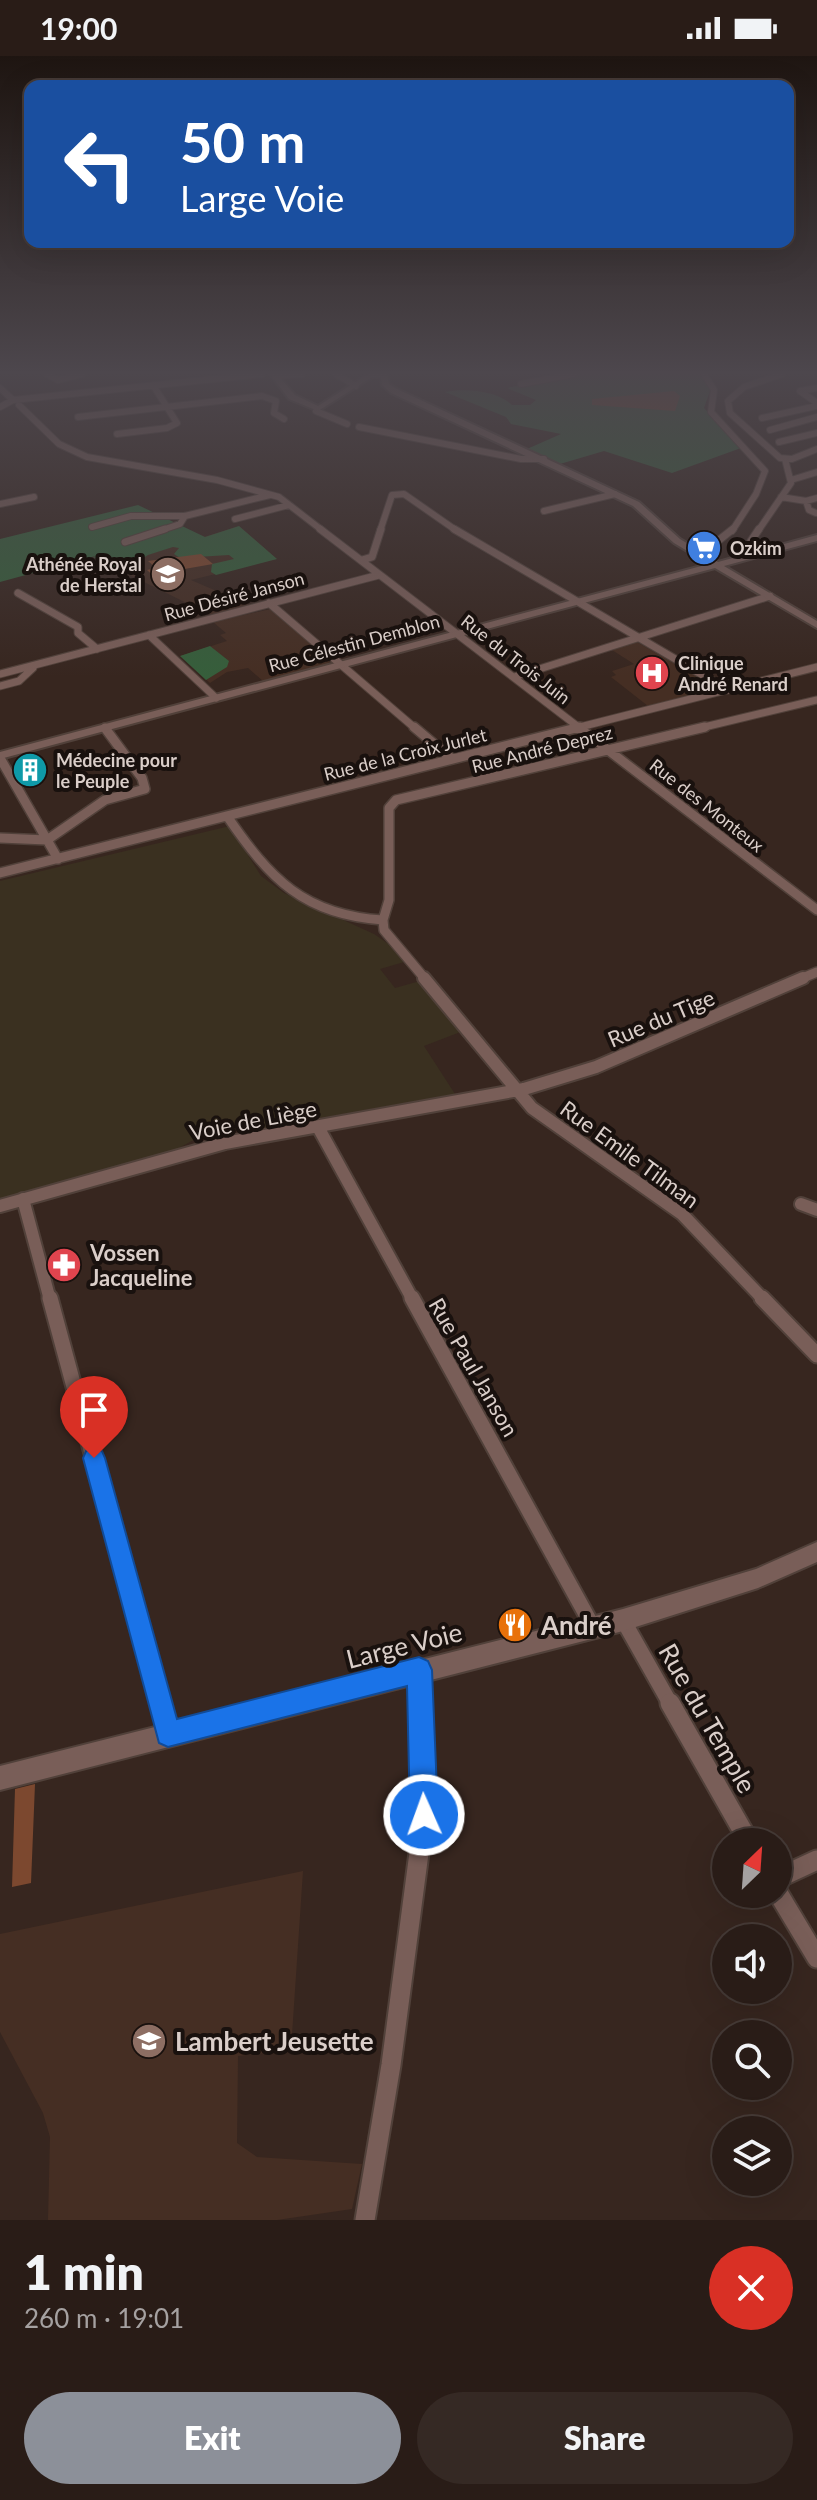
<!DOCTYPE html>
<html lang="en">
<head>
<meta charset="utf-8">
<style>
  :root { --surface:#291c17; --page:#352924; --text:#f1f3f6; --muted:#a5a1a1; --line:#453a36; --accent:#8c9099 }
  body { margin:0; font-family:Lato,sans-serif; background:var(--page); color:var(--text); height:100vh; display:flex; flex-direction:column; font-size:30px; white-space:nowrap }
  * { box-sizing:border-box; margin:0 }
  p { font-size:26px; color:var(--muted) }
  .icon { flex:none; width:44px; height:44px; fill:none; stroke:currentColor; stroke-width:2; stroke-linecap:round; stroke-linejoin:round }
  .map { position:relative; height:2164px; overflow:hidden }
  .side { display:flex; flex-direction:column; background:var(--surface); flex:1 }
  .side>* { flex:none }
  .guide { position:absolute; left:24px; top:24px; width:770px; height:168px; border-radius:16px; box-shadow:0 8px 32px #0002,0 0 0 2px var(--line); background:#1a4fa0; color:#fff; overflow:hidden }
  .needle { width:52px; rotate:25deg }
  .buttons { position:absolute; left:712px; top:1772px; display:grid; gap:16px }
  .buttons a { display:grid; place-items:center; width:80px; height:80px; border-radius:50%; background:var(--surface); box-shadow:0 8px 32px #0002,0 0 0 2px var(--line); font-size:40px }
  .pin { position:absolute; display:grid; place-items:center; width:68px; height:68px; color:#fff; margin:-82px -34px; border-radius:50% 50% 50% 0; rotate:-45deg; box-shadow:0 0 8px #0007 }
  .pin .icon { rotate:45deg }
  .me { position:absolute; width:88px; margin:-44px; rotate:358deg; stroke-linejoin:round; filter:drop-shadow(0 0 6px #0008) }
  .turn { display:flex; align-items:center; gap:28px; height:168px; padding:0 24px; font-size:36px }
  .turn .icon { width:104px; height:104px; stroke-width:2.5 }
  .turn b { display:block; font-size:56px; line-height:68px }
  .round { display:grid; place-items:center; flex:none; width:84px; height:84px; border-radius:42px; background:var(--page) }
  .overview { display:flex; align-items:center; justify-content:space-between; height:136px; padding:0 24px }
  h1 { font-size:48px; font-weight:800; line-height:60px }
  .button { display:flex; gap:16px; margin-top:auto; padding:16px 24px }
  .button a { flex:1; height:92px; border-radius:48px; background:var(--accent); color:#fff; font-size:32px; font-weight:800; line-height:92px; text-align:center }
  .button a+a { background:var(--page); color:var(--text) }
  .status { display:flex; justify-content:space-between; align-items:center; height:56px; padding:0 40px; background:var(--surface); direction:ltr }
  .status svg { height:22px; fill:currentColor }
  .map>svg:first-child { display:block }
  .industrial { fill:#3a3020 }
  .built { fill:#452e23 }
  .green { fill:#365e3b }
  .building { fill:#7c482f }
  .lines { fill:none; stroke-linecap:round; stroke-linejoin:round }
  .minor-far5-casing { stroke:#51413a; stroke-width:8 }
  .minor-far4-casing { stroke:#51413a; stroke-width:9 }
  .minor-far3-casing { stroke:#51413a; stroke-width:12 }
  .minor-far2-casing { stroke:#51413a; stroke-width:16 }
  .minor-far1-casing { stroke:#51413a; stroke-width:19 }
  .minor-casing { stroke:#51413a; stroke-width:23 }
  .tertiary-casing { stroke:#51413a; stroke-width:4 }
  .minor-far5 { stroke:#795e58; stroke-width:6 }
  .minor-far4 { stroke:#795e58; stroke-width:7 }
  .minor-far3 { stroke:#795e58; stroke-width:9 }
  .minor-far2 { stroke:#795e58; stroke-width:12 }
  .minor-far1 { stroke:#795e58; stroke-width:15 }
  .minor { stroke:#795e58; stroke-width:19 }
  .tertiary { fill:#795e58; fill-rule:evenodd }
  .route { fill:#1a73e8; stroke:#114b97; stroke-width:2 }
  .labels { text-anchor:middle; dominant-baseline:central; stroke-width:8; stroke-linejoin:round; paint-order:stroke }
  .far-poi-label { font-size:18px; font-weight:bold; fill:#dacec9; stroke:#19110e; text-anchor:start }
  .far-street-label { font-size:18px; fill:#dacec9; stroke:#19110e }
  .street-label { font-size:22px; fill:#dacec9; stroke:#19110e }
  .poi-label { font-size:22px; font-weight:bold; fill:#dacec9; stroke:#19110e; text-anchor:start }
  .near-poi-label { font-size:26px; font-weight:bold; fill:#dacec9; stroke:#19110e; text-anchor:start }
  .near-street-label { font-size:26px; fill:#dacec9; stroke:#19110e }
</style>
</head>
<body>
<div class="status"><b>19:00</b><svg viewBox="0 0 49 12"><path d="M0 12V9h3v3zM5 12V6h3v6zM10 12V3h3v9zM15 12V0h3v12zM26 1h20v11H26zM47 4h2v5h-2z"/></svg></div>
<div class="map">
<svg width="817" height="2164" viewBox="0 0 817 2164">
  <rect width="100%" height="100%" fill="#37261f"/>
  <path class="industrial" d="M230,770L261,820L284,837L374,878L390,889L404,906L380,913L395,932L420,925L463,975L424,990L455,1038L242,1076L221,1069L177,1093L0,1144V825Z"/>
  <path class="built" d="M239,470L277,503L191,524L249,549L211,559L93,501L115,496L134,503Z
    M271,553L330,604L328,608L263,625L248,612L227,616L210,627L180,600L227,585L220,579L226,577L213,566Z
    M637,586L716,632L648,650L611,621L616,619L612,615L634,608L612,594Z
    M303,1815L291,1994L238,2000L237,2087L257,2101L362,2108L352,2153L277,2164H48L50,2081L43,2057L0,1976V1878Z"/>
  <path class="green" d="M578,318H701L711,332L704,352L741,392L672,417L604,395L560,408L527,393L561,378L511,368L506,361L445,336C464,332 497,334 512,349H530L536,344L507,332Z
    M138,449L205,481L239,470L277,503L216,519L211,516L212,508L234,503L229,499L180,502L174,498L179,492L173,491L148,499L126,513L128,518L93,501L103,498L0,526V483Z
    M210,590L229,605L227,611L206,624L180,600Z"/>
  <path class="building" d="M674,335L680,340L675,355L592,349V343Z
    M201,498L213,508L173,515L176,517L169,519L172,521L158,524L147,514L156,512L148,505Z
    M35,1728L31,1827L12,1831L15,1733Z"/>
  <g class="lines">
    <g class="minor-far5-casing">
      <path id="minor-far5" d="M47,318L58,324L82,318
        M336,318L356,330
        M704,318L714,334L711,356L765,415L756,438L732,475
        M782,318L744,331L728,345L730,357L780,402L792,403L817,393
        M275,320L302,318
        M521,328L574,318
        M0,332L13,344
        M800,335L817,347
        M800,335L817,332
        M19,349L59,388L87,401L217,424L279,441L323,475
        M0,351L13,344L262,318
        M316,355L347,368
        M78,361L262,340L276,345L274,357L284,363
        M762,362L817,350
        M359,371L521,403H544
        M770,374L817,361
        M117,378L167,372L177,367L153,329
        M779,386L817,377
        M791,424L817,416
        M781,441L806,445L817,442
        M806,445L809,454L816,457
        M0,448L34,441
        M544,455L615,438
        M235,463L289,449
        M92,471L131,460H185L270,439
        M159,475L180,468L185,460
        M380,475L392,439L404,438L457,475
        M758,475L791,427L785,403"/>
    </g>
    <g class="minor-far4-casing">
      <path id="minor-far4" d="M320,473L581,673
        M454,473L728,634
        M759,473L751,485L768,495
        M125,486L165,473
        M700,499L733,473
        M362,504L372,501L381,473
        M18,537L78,571V577L97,593
        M269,547L416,673
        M149,579L216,642
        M0,618L379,519
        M514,621L770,540
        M0,630L19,625L33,612
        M572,673L817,611
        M696,673L817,644"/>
    </g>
    <g class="minor-far3-casing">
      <path id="minor-far3" d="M414,671L452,703
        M578,671L817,854
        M0,702L58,803
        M227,760C270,823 304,859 383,864
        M0,782L47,784L105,744L145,733L142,722L105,672
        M0,817L580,671
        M383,864L384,874L426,924
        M383,864L389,844V752L396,744L705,671
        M798,924L817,916"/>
    </g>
    <g class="minor-far2-casing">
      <path id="minor-far2" d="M424,922L532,1052L682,1158L764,1244
        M318,1071L413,1244
        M23,1143L50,1244
        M801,1148L817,1154
        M0,1150L225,1087L524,1033L596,1011L803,922"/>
    </g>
    <g class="minor-far1-casing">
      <path id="minor-far1" d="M50,1242L160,1649
        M412,1242L593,1571
        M762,1242L817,1299
        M623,1564L671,1649
        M419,1614L420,1649"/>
    </g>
    <g class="minor-casing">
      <path id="minor" d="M160,1647L168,1678
        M670,1647L749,1786
        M778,1822L817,1804
        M778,1837L817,1902
        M365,2164L391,2009L424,1759L420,1647"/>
    </g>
    <g class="tertiary-casing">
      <path id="tertiary" d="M270,318H277L295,339L318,350L368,318H387L389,328L397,333L639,446L680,483L718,506L817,479V485L724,510L817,565V572L715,512L0,703V696L709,508L674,487L633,450L391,337L382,329L381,321H372L318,355L289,343Z
        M817,1486V1506L758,1532L623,1575L0,1734V1710L623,1553L756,1513Z"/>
    </g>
    <use href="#minor-far5" class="minor-far5"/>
    <use href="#minor-far4" class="minor-far4"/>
    <use href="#minor-far3" class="minor-far3"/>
    <use href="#minor-far2" class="minor-far2"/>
    <use href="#minor-far1" class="minor-far1"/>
    <use href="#minor" class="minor"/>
    <use href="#tertiary" class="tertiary"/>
  </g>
  <linearGradient id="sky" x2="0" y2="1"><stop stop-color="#1e1511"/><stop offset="0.51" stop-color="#4d474d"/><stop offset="1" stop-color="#4d474d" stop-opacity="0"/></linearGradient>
  <rect width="817" height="621" fill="url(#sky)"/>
  <path class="route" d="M94,1392L102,1395L105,1402L177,1663L419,1601L428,1605L432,1614L438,1759L433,1769L424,1773L414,1769L410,1759L407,1630L168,1691L159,1687L83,1402L86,1395Z"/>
  <defs>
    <g id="supermarket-disc" transform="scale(1.8)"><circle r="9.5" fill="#3f7fe0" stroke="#19110e"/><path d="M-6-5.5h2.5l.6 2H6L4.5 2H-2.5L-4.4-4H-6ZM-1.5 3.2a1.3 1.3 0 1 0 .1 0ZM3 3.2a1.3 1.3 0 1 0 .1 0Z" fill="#fff"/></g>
    <g id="school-disc" transform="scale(1.8)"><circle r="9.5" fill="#8d6e63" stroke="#19110e"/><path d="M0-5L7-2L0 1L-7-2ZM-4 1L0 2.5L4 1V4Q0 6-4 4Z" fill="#fff"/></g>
    <g id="hospital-disc" transform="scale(1.8)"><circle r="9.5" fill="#e0444e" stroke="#19110e"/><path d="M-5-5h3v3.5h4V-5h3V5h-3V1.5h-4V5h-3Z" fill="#fff"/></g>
    <g id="building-disc" transform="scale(1.8)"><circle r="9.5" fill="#0f9aa8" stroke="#19110e"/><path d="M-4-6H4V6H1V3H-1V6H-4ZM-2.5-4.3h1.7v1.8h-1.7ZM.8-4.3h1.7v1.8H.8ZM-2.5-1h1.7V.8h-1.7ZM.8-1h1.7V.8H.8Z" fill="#fff"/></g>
    <g id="pharmacy-disc" transform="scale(1.8)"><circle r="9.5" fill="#e0444e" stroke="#19110e"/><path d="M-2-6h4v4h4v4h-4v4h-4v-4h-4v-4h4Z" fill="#fff"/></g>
    <g id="restaurant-disc" transform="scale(1.8)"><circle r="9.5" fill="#e8710a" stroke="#19110e"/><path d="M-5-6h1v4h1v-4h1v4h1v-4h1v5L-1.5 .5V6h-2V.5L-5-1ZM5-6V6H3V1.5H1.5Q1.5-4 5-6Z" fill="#fff"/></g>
  </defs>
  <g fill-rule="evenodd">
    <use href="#supermarket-disc" x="704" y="492"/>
    <use href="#school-disc" x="168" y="518"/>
    <use href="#hospital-disc" x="652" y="617"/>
    <use href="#building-disc" x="30" y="714"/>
    <use href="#pharmacy-disc" x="64" y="1209"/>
    <use href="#restaurant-disc" x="515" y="1569"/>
    <use href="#school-disc" x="149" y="1985"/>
  </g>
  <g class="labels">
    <g class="far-poi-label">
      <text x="730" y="492">Ozkim</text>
      <text x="142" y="508" text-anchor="end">Athénée Royal<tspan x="142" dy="21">de Herstal</tspan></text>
      <text x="678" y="607">Clinique<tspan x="678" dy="21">André Renard</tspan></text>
      <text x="56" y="704">Médecine pour<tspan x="56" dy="21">le Peuple</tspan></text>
    </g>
    <g class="far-street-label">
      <text transform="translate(234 540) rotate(-15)">Rue Désiré Janson</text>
      <text transform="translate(354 587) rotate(-15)">Rue Célestin Demblon</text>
      <text transform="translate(516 603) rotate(38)">Rue du Trois Juin</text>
      <text transform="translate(542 693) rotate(-14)">Rue André Deprez</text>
      <text transform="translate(405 698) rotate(-14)">Rue de la Croix Jurlet</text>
      <text transform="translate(707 749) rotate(38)">Rue des Monteux</text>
    </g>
    <g class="street-label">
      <text transform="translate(661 962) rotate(-23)">Rue du Tige</text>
      <text transform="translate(253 1064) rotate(-11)">Voie de Liège</text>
      <text transform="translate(630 1098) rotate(36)">Rue Emile Tilman</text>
      <text transform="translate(474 1311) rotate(60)">Rue Paul Janson</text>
    </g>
    <g class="poi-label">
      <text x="90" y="1196">Vossen<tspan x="90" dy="25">Jacqueline</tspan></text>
    </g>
    <g class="near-poi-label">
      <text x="541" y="1569">André</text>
      <text x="175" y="1985">Lambert Jeusette</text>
    </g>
    <g class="near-street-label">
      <text transform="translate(404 1589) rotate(-14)">Large Voie</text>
      <text transform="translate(708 1662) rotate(60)">Rue du Temple</text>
    </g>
  </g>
</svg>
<div class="buttons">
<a><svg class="needle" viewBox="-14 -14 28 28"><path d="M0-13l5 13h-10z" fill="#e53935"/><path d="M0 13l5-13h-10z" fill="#a5a1a1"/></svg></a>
<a><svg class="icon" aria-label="sound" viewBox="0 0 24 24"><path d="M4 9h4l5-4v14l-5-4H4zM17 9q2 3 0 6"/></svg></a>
<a><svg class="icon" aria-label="search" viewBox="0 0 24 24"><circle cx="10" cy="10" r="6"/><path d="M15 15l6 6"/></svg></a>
<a><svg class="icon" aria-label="layers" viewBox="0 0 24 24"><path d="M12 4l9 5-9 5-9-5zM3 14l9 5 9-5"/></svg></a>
</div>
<div class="pin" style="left:94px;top:1402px;background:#d93025"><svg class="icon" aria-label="arrive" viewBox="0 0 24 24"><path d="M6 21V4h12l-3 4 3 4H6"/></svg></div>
<svg class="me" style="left:424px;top:1759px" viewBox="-20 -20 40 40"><circle r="17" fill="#1a73e8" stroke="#fff" stroke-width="3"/><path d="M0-11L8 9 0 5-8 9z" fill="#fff"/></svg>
<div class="guide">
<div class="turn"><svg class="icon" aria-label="left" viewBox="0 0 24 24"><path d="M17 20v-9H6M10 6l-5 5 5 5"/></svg><div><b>50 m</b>Large Voie</div></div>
</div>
</div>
<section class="side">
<div class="overview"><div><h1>1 min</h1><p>260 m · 19:01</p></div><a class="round" style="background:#d93025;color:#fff"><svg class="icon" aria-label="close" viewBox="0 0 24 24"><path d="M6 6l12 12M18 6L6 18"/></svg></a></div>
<div class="button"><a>Exit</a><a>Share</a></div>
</section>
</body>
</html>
